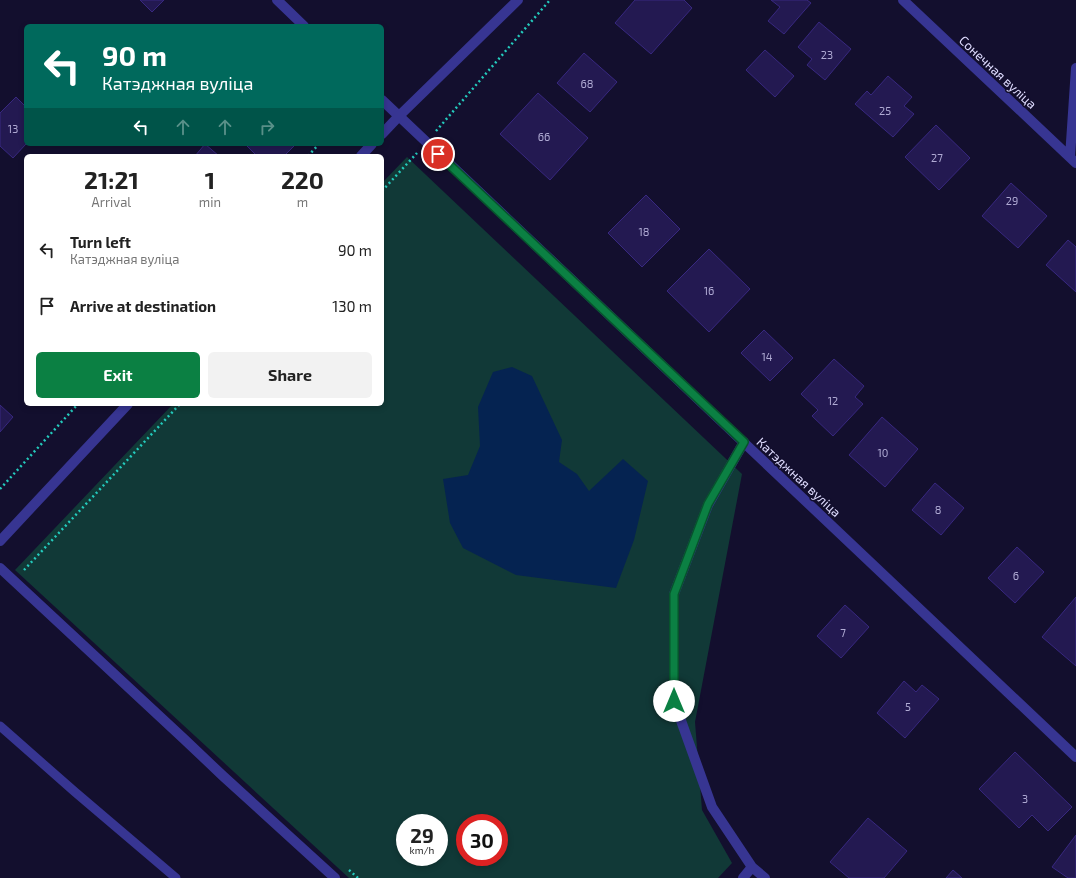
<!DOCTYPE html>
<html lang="en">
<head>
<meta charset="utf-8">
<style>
  :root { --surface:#fff; --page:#f2f2f2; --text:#222; --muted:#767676; --accent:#0b8043 }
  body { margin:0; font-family:"Exo 2",sans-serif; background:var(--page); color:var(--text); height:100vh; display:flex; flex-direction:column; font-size:15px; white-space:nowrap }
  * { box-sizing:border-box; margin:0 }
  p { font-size:13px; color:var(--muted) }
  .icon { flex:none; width:22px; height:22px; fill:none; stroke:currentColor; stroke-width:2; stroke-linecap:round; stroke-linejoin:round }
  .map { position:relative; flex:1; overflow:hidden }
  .drawer { position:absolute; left:24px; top:154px; width:360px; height:252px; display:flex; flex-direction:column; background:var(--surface); border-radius:6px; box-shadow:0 2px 6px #0003 }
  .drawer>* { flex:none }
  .top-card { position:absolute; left:24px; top:24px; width:360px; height:122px; border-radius:6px; box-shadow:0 2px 6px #0003; background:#00695c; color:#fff; overflow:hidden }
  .speed { position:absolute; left:396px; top:814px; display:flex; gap:8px; font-size:20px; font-weight:700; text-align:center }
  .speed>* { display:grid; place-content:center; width:52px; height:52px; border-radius:50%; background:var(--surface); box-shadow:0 2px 6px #0003; line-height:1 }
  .speed small { font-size:10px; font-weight:400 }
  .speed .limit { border:6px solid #d22; background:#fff; color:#111 }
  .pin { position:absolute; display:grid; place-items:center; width:34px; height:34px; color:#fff; margin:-17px; border:2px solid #fff; border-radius:50%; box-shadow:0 1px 4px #0007 }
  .me { position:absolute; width:44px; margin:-22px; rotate:0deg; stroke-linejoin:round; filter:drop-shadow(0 0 3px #0008) }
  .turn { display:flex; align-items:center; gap:14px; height:84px; padding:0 12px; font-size:18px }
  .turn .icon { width:52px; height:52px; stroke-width:2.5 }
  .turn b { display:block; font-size:28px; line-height:34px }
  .lanes { display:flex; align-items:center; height:38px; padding:0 12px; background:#0003; justify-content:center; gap:20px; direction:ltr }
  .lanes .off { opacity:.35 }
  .eta { display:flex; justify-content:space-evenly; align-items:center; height:68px; text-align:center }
  .eta b { font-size:24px; font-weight:700; line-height:28px }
  .button { display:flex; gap:8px; margin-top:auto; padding:8px 12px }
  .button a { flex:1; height:46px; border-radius:6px; background:var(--accent); color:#fff; font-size:16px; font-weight:700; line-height:46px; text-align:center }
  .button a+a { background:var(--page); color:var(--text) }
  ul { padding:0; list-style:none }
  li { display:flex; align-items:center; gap:12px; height:56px; padding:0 12px }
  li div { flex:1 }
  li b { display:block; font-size:15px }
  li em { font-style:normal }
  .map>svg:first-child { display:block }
  .green { fill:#113937; fill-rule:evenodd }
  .water { fill:#052351 }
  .building { fill:#231951; stroke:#382880 }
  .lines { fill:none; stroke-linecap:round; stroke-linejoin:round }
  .path { stroke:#24cbbd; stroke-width:2.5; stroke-dasharray:2 3; stroke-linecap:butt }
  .service { stroke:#373592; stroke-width:9 }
  .minor { stroke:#373592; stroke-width:10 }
  .tertiary { stroke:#373592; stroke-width:10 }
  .route-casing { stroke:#07532c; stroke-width:10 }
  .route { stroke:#0b8043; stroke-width:7 }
  .labels { text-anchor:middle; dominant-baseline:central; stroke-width:3; stroke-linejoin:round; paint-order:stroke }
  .number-label { font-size:11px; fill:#b0abd4 }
  .street-label { font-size:13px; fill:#dfdcff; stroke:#130f2e }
</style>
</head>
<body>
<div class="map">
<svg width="1076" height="878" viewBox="0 0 1076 878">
  <rect width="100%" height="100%" fill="#130f2e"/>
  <path class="green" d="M407,157L742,474L695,722L702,810L732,863L718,878H349L15,570L173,404H382V183ZM405,823H439V857H405ZM465,823H499V857H465Z"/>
  <path class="water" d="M512,367L532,376L562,440L559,462L577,474L589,491L623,459L648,481L634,540L616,588L516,575L463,548L450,523L443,479L468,475L480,446L478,407L493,372Z"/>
  <path class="building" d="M140,0H164L152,12Z
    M635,0H684L692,8L651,54L615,23Z
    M771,0H807L811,3L784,34L768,21L780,7Z
    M819,22L851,49L825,80L807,65L812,59L798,47Z
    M765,50L794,76L775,97L746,70Z
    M584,53L617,82L590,112L557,83Z
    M888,76L912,97L904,106L914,114L893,137L855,104L867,91L871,95Z
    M538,93L588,138L550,180L500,134Z
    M16,97L26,107V144L13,158L0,146V113Z
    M936,125L970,158L939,190L905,157Z
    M205,144L219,156H195Z
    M245,144H296L284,156H257Z
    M1011,183L1047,216L1018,248L982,216Z
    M646,195L680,229L642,267L608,233Z
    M1068,240L1076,247V292L1046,265Z
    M709,249L750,289L709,332L667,291Z
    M764,330L793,358L770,381L741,353Z
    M834,359L864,386L855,397L863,404L833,436L812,416L818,410L801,394Z
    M0,405L13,417L0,432Z
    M882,417L918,449L885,487L849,455Z
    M935,483L964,508L941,535L912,510Z
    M1017,547L1044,572L1015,603L988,578Z
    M1076,597V666L1042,637Z
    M845,605L869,627L841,658L817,636Z
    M904,681L916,692L922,685L939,699L905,738L877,713Z
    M1015,752L1072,807L1048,831L1032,815L1019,828L979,789Z
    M868,818L907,851L884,878H849L830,862Z
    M1076,835V878H1068L1052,867Z
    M953,870L962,878H946Z"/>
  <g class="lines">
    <path class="path" d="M436,131L550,0
      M308,156L319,144
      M382,191L417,153
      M0,489L78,404
      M24,570L180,404
      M349,870L358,878"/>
    <path class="service" d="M0,726L75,792L176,878"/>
    <path class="minor" d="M277,0L304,26
      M903,0L1076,163
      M382,100L1076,757
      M1070,157L1076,68
      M744,442L708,505L674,594V701L712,807L752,867L765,878
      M0,568L184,739L223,776L335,878
      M743,878L752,867"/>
    <path class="tertiary" d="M382,134L399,116L518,0
      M361,156L372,144
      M0,541L128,404"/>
  </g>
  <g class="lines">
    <g class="route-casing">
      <path id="route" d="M438,154L744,442L708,504L674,594V701"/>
    </g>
    <use href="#route" class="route"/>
  </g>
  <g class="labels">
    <g class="number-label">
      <text x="827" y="54">23</text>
      <text x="587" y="83">68</text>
      <text x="885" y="110">25</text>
      <text x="13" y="128">13</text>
      <text x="544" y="136">66</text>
      <text x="937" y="157">27</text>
      <text x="1012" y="200">29</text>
      <text x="644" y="231">18</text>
      <text x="709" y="290">16</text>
      <text x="767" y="356">14</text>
      <text x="833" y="400">12</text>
      <text x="883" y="452">10</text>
      <text x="938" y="509">8</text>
      <text x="1016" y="575">6</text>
      <text x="843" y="632">7</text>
      <text x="908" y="706">5</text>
      <text x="1025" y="798">3</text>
    </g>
    <g class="street-label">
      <text transform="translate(998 72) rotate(43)">Сонечная вуліца</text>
      <text transform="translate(799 477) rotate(43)">Катэджная вуліца</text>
    </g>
  </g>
</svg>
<div class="speed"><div>29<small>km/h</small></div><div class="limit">30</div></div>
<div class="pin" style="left:438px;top:154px;background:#d93025"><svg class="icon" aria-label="arrive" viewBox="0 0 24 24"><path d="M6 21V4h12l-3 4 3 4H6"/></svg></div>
<svg class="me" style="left:674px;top:701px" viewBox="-20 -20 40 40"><circle r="19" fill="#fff"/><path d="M0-13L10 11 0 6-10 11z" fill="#0b8043"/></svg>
<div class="top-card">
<div class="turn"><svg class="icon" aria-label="left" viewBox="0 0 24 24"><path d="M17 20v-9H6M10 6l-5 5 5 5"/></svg><div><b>90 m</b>Катэджная вуліца</div></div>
<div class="lanes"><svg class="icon" aria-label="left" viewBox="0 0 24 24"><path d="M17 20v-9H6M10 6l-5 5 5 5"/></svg><svg class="icon off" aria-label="ahead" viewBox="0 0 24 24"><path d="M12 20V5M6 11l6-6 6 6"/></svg><svg class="icon off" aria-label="ahead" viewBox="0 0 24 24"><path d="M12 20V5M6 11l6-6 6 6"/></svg><svg class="icon off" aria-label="right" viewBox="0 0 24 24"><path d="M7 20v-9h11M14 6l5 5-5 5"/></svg></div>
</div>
<section class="drawer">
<div class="eta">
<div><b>21:21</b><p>Arrival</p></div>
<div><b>1</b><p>min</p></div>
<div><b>220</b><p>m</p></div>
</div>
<ul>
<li><svg class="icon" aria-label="left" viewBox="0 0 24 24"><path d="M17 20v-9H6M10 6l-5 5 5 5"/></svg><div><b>Turn left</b><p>Катэджная вуліца</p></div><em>90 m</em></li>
<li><svg class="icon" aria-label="arrive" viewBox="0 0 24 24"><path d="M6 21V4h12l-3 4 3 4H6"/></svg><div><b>Arrive at destination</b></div><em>130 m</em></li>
</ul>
<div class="button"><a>Exit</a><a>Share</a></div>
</section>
</div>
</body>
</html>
